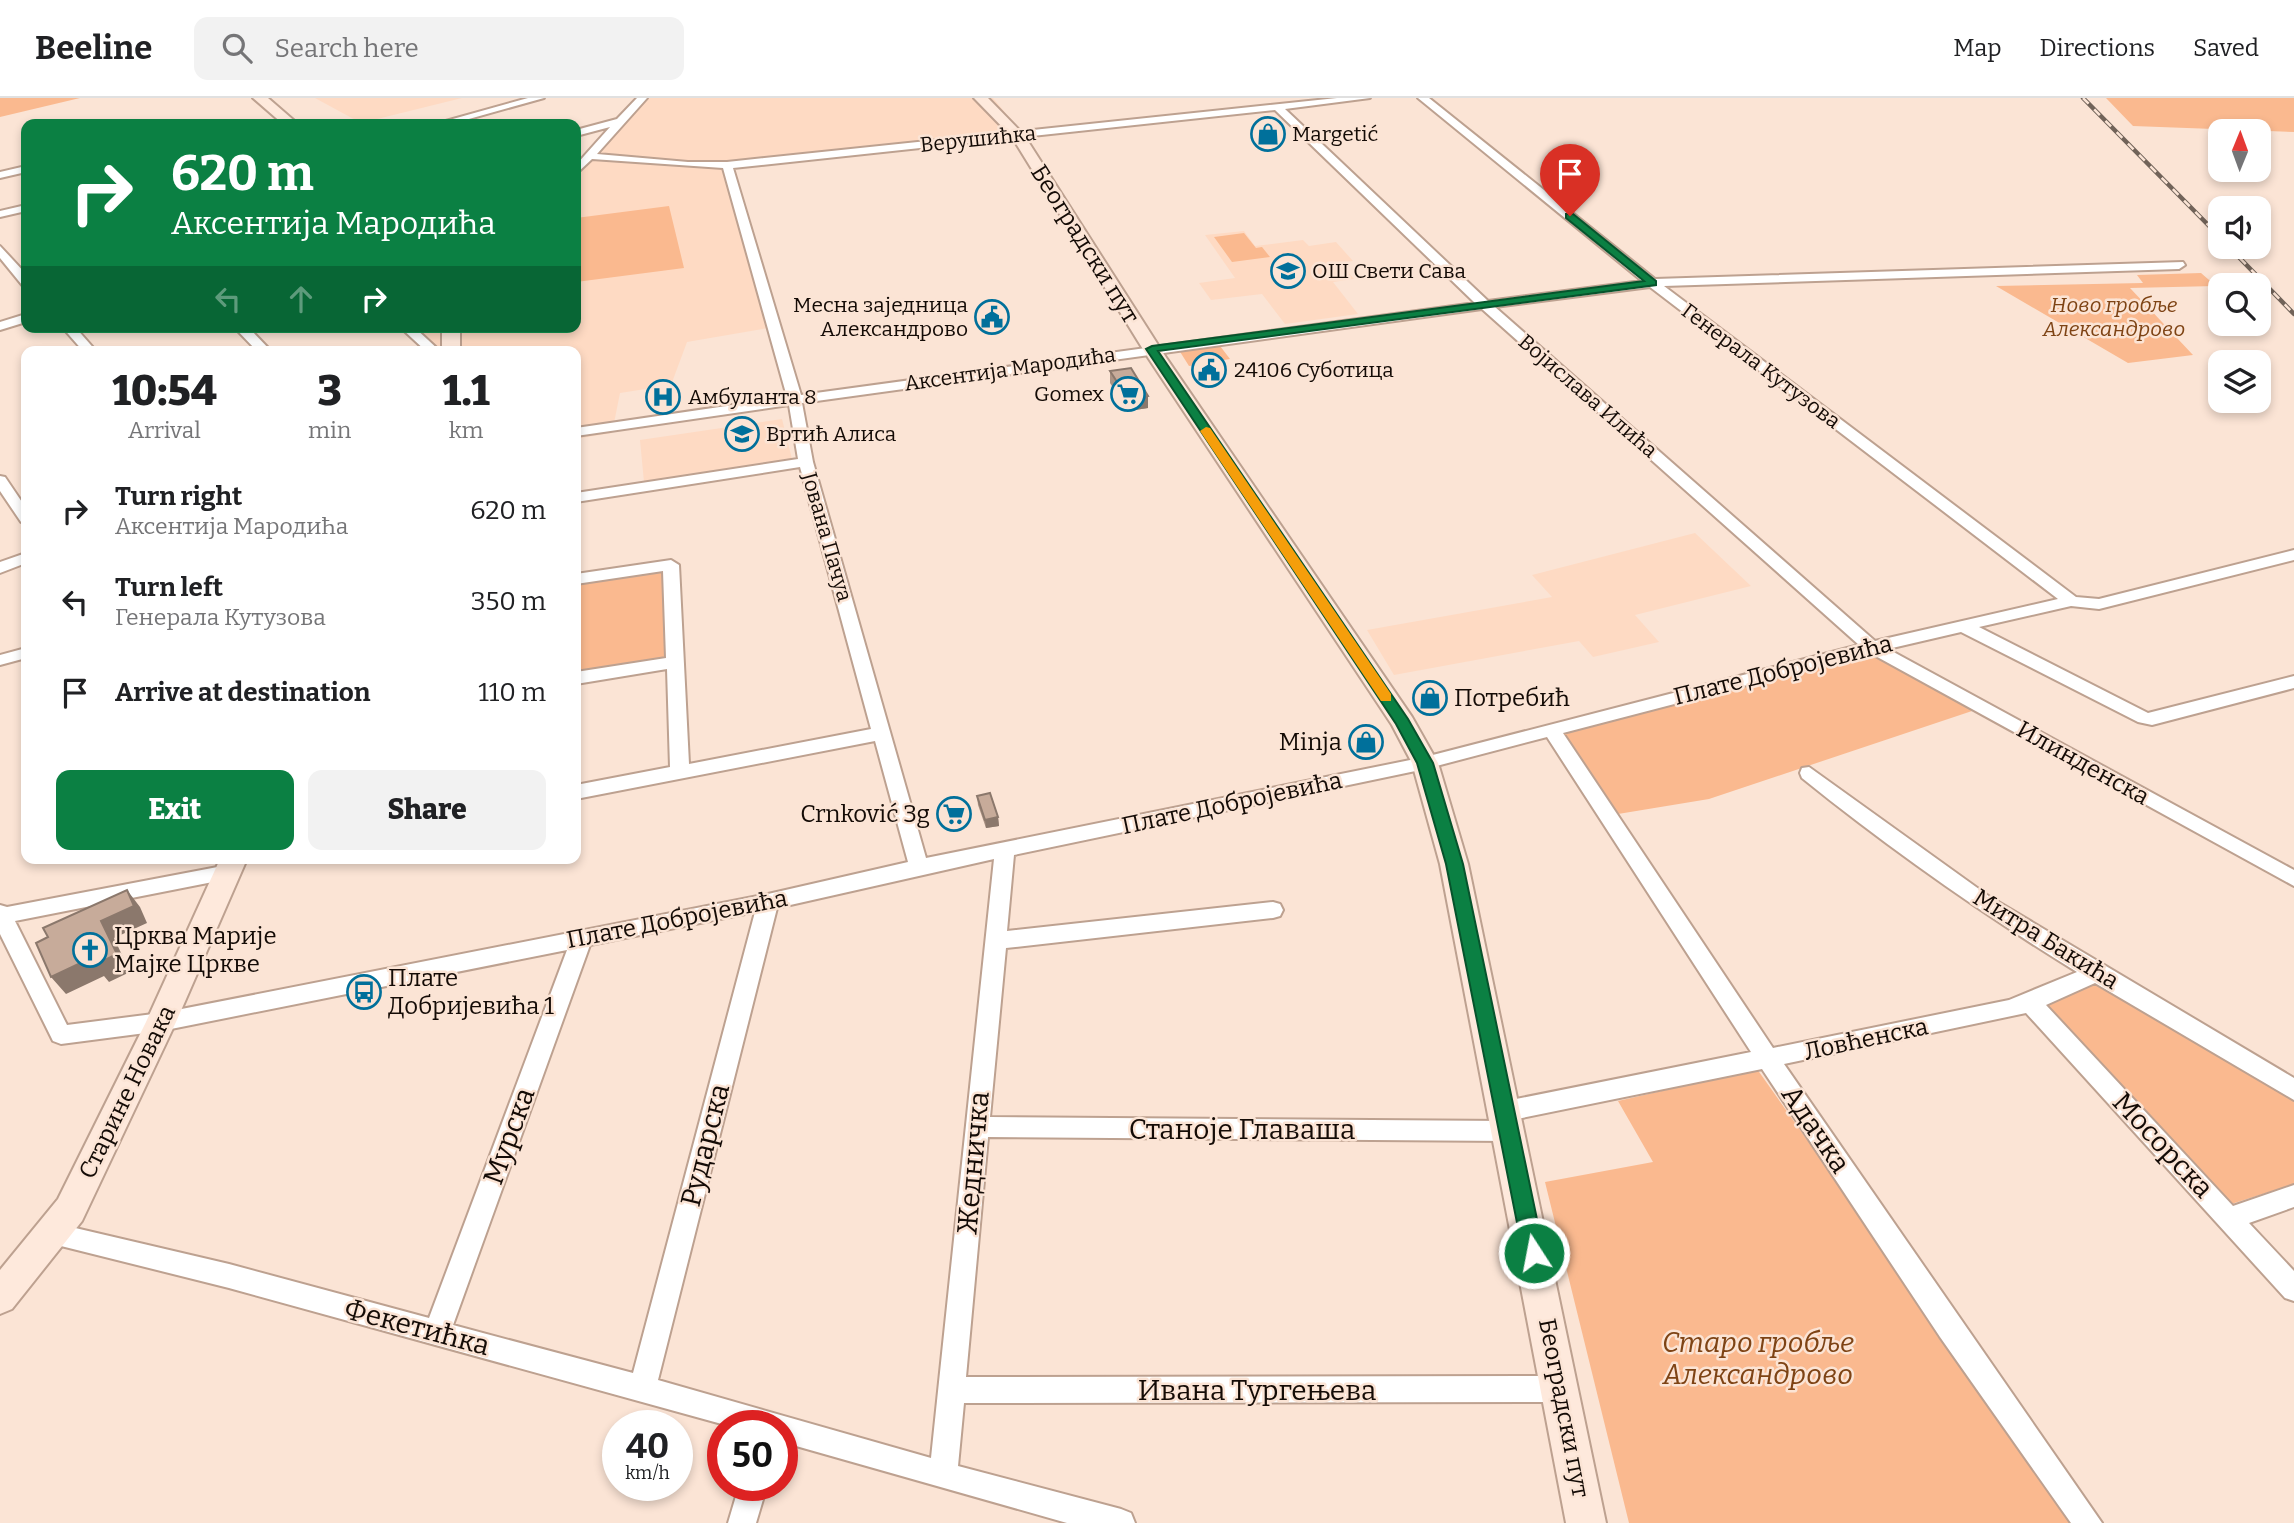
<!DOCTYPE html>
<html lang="en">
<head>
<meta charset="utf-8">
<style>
  :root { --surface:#fff; --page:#f2f2f2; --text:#202124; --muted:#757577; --line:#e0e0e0; --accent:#0b8043 }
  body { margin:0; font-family:Bitter,serif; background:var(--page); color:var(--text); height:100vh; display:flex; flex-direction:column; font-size:26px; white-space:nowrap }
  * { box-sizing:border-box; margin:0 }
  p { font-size:23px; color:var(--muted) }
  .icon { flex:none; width:38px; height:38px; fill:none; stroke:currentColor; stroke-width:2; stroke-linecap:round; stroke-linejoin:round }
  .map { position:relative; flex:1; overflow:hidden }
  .side { position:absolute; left:21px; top:248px; width:560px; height:518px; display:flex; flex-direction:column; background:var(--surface); border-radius:14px; box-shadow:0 4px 10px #0003 }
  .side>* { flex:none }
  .top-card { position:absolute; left:21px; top:21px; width:560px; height:214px; border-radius:14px; box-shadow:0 4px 10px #0003; background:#0b8043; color:#fff; overflow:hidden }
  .needle { width:46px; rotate:1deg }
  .buttons { position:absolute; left:2208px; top:21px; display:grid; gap:14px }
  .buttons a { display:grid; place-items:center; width:63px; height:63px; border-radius:14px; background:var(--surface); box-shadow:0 4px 10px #0003; font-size:35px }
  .speed { position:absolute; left:602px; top:1312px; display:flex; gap:14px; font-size:35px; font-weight:700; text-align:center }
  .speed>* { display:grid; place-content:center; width:91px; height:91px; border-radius:50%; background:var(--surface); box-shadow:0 4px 10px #0003; line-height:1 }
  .speed small { font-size:18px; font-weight:400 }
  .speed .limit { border:10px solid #d22; background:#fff; color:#111 }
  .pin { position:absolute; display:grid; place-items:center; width:60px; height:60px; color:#fff; margin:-72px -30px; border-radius:50% 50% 50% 0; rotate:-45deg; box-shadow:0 0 7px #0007 }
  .pin .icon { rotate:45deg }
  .me { position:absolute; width:77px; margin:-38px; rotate:349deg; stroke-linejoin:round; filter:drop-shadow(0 0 5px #0008) }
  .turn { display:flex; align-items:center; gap:24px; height:147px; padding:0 35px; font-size:32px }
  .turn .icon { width:91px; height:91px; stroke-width:2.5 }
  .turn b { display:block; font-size:49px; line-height:60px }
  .lanes { display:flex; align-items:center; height:66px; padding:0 35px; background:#0003; justify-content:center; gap:35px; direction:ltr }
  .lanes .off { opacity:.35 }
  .eta { display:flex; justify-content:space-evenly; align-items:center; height:119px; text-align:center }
  .eta b { font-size:42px; font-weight:800; line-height:49px }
  .cta { display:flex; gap:14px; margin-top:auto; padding:14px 35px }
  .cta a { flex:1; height:80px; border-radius:14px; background:var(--accent); color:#fff; font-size:28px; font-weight:800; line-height:80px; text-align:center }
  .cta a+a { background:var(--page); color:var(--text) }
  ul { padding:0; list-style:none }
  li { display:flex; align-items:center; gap:21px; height:91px; padding:0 35px }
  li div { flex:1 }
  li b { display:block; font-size:26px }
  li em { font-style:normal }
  header { display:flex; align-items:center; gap:42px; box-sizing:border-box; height:98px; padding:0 35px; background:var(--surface); border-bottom:2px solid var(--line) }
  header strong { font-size:33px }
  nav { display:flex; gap:38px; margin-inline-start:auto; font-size:24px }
  .search { width:490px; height:63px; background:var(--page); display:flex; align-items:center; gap:18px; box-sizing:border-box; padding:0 24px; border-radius:14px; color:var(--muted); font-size:26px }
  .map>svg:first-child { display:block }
  .built { fill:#fedac3 }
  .green { fill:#fab98f }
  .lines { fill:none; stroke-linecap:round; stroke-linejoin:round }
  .street-casing { stroke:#bda190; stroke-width:4 }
  .secondary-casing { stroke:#bda190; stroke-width:4 }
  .street { fill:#fff; fill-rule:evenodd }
  .secondary { fill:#fee9dc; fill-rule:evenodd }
  .rail-casing { stroke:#716359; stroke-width:4.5 }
  .rail { stroke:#fbe4d5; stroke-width:2.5; stroke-dasharray:8; stroke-linecap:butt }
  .wall { fill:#ab9384 }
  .shaded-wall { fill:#8b786c }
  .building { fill:#c7ab9a; stroke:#8b786c; stroke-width:2 }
  .route { fill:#0b8043; stroke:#07532c; stroke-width:2 }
  .slow { fill:#f59e0b }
  .labels { text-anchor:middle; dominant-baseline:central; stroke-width:5; stroke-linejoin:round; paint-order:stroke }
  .far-poi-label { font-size:21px; fill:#140b06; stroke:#fbe4d5; text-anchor:start }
  .far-street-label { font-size:21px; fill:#140b06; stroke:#fbe4d5 }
  .far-park-label { font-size:21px; font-style:italic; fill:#7e4314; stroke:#fbe4d5 }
  .street-label { font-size:24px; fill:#140b06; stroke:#fbe4d5 }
  .poi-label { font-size:24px; fill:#140b06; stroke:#fbe4d5; text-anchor:start }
  .near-street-label { font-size:28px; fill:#140b06; stroke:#fbe4d5 }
  .near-park-label { font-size:28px; font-style:italic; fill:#7e4314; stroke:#fbe4d5 }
</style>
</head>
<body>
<header>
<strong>Beeline</strong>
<div class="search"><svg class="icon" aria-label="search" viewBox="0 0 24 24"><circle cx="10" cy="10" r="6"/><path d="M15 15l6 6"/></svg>Search here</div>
<nav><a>Map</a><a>Directions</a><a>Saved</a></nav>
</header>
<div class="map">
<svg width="2294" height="1425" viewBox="0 0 2294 1425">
  <rect width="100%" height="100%" fill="#fbe4d5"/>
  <path class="built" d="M315,0H462L361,25Z
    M638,0H993L1023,36L728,68L774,229L687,244L671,287L620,295L612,335L576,341V254H431L399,229H576V72Z
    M1244,133L1255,148L1303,142L1309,148L1336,144L1353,163L1340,165L1354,181L1333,184L1358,216L1285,226L1262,196L1211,202L1199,185L1235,180L1205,137Z
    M782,321L792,361L644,384L640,342Z
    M1695,435L1751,488L1635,517L1659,544L1593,559L1579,543L1394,577L1367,532L1552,499L1532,477Z"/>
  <path class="green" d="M0,0H80L0,19Z
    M2106,0H2294V34L2133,28Z
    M669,108L684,170L576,184V120Z
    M1244,135L1256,150L1262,149L1270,159L1232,164L1214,139Z
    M2201,175L2216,188L2130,190L2193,257L2128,265L1996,188L2143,185L2137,177Z
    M1217,244L1230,261L1189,268L1177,249Z
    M662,472L667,562L576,576V485Z
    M1860,557L1880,561L1975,612L1709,701L1618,716L1562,635Z
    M2098,881L2294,1003V1086L2228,1107L2042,910Z
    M1757,971L2078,1425H1629L1545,1084L1653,1064L1618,1003Z"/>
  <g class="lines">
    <g class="street-casing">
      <path id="street" d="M528,0H544L451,26H435Z
        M637,0H647L597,56L688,64H727L1337,0H1370L1285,11L1488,203L1642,183L1418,0H1429L1655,181L2183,164L2185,167L2179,171L1664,188L2076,499L2099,501L2294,452V462L2099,511L2071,508L1979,529L2148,615L2294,578V590L2152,627L2138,624L1961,534L1888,551L2294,772V788L1870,555L1563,635L1773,950L2009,902L2077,874C1981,815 1890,751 1802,680L1800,675L1802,670L1809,669L1990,799L2294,980V1002L2095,885L2046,907L2233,1108L2294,1087V1109L2249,1125L2294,1173V1203L2285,1200L2026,915L1784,966L2102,1425H2071L1940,1239L1762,971L1507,1023L1517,1026L1521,1033L1517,1040L1509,1043L988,1039L966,1279L1561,1278L1571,1282L1575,1291L1571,1300L1561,1304L964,1305L958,1368L1121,1411L1131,1415L1135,1425H1067L782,1344V1328H729L229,1190L45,1144L42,1136L45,1128L54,1125L229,1166L429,1220L567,852L161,933L61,946L53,943L0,836V807L7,809L228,767L235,769L238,774L235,779L228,781L15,823L67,927L161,915L768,796L908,764L875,643L576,701V687L670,669L667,571L576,586V574L666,560L663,473L576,486V476L671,462L679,467L689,666L871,631L800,369L576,404V395L798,361L789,307L576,338V330L787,299L723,70L592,61L576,76V67L610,29L576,38V32L617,21ZM1275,12L1475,205L801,297L733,70ZM1650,189L2058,501L1875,543L1495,209ZM1482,211L1859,547L1425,659L926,760L813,364L802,305ZM1547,639L1751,954L1506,1003L1498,1006L1494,1013L1498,1020L1506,1023L990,1019L1006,850L1273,820L1280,818L1283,812L1280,806L1273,804L1007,833L1014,757L1425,671ZM994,761L931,1360L658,1282L777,810ZM755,814L633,1275L453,1227L590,847Z
        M26,68V74L0,80V74Z
        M26,107V113L0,119V113Z
        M0,148L26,176V188L22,187L0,160Z
        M26,216V224L0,232V224Z
        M62,229H75L97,254H84Z
        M234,229H248L272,254H258Z
        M400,229H414L441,254H427Z
        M0,378L5,379L26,410V426L21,424L0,393Z
        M26,455V465L0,475V464Z
        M26,550V560L0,567V557Z
        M739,1388H767L756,1425H728Z"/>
    </g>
    <g class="secondary-casing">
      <path id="secondary" d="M253,0H268L298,26H283Z
        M974,0H988L1024,37L1167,261L1412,619L1438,665L1468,766L1606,1425H1566L1440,766L1412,665L1392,627L1149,261L1012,39Z
        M442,229H460V254H442Z
        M220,761H247L176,924L82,1123L12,1211L0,1216V1172L58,1101L146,924Z"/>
    </g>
    <use href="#street" class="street"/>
    <use href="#secondary" class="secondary"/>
    <g class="rail-casing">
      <path id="rail" d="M2083,0L2221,140
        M2229,149L2294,216"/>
    </g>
    <use href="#rail" class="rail"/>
  </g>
  <path class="wall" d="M1110,273L1148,310L1128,313L1110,285Z
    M977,698L998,719L999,728L986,730L978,707Z"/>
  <path class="shaded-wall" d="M1148,298V310L1128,313V301Z
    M998,719L999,728L986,730L985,722Z
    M127,792L140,809L147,825L114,840L130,874L109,884L104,878L66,896L51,879L101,823Z"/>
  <path class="building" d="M1131,270L1148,298L1128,301L1110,273Z
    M990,695L998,719L985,722L977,698Z
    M127,792L134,808L101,823L117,856L95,867L91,860L51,879L36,845L48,839L43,830Z"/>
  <path class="route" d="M1566,116H1573L1656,183V187L1158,253L1408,621L1433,665L1463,766L1544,1155L1541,1162L1534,1164L1526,1162L1523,1155L1446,766L1417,665L1396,626L1146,251L1152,248L1644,183L1566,120Z"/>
  <path class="slow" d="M1206,329L1210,330L1391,596V603H1381L1200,333Z"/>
  <defs>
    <g id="shop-ring" transform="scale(1.75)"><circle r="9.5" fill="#fbe4d5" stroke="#00709b" stroke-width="1.5"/><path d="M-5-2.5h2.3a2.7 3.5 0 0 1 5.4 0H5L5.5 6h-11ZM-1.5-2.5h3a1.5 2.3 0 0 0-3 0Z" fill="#00709b"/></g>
    <g id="school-ring" transform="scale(1.75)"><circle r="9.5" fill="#fbe4d5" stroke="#00709b" stroke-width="1.5"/><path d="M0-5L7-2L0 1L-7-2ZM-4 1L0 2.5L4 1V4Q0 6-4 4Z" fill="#00709b"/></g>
    <g id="civic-ring" transform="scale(1.75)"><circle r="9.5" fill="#fbe4d5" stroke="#00709b" stroke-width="1.5"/><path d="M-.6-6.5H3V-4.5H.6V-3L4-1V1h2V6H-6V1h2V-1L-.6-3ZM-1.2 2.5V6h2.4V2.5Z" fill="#00709b"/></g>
    <g id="supermarket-ring" transform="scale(1.75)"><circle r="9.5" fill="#fbe4d5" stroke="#00709b" stroke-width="1.5"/><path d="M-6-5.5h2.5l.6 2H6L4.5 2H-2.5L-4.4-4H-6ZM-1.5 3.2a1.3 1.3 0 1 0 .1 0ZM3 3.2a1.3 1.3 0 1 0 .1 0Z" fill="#00709b"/></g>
    <g id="hospital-ring" transform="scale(1.75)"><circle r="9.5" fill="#fbe4d5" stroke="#00709b" stroke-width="1.5"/><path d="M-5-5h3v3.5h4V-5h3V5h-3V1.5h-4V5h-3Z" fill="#00709b"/></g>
    <g id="church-ring" transform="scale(1.75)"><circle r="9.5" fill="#fbe4d5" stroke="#00709b" stroke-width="1.5"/><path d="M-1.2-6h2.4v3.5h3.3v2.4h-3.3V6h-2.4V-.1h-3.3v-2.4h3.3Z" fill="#00709b"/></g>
    <g id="bus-ring" transform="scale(1.75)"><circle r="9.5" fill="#fbe4d5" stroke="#00709b" stroke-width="1.5"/><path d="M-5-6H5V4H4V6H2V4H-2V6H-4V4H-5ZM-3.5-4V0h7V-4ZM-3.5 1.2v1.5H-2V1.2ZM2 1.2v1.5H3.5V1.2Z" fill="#00709b"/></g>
  </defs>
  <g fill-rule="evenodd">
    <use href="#shop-ring" x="1268" y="36"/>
    <use href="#school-ring" x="1288" y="173"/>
    <use href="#civic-ring" x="992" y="219"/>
    <use href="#civic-ring" x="1209" y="272"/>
    <use href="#supermarket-ring" x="1128" y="296"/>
    <use href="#hospital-ring" x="663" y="299"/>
    <use href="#school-ring" x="742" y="336"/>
    <use href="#shop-ring" x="1430" y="600"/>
    <use href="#shop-ring" x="1366" y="644"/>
    <use href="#supermarket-ring" x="954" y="716"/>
    <use href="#church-ring" x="90" y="852"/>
    <use href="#bus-ring" x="364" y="894"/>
  </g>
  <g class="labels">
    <g class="far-poi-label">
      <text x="1292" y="36">Margetić</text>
      <text x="1312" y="173">ОШ Свети Сава</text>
      <text x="968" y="207" text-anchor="end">Месна заједница<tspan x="968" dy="24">Александрово</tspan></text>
      <text x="1234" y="272">24106 Суботица</text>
      <text x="1104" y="296" text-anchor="end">Gomex</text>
      <text x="688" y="299">Амбуланта 8</text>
      <text x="766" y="336">Вртић Алиса</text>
    </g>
    <g class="far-street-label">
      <text transform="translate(978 41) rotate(-6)">Верушићка</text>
      <text transform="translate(1761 268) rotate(37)">Генерала Кутузова</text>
      <text transform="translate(1010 271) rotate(-8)">Аксентија Мародића</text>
      <text transform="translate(1588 298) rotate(41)">Војислава Илића</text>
      <text transform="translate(827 439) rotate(74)">Јована Пачуа</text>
    </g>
    <g class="far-park-label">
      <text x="2114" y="207">Ново гробље<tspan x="2114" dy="24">Александрово</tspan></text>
    </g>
    <g class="street-label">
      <text transform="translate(1085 146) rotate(58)">Београдски пут</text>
      <text transform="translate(1783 572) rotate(-14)">Плате Добројевића</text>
      <text transform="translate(2083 665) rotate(29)">Илинденска</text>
      <text transform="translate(1232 705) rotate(-12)">Плате Добројевића</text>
      <text transform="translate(677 821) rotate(-11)">Плате Добројевића</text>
      <text transform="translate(2046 841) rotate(32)">Митра Бакића</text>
      <text transform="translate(1866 941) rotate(-12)">Ловћенска</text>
      <text transform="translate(127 994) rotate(-64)">Старине Новака</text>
      <text transform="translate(1564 1310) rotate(79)">Београдски пут</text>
    </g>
    <g class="poi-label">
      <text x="1454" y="600">Потребић</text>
      <text x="1342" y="644" text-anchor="end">Minja</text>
      <text x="930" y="716" text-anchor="end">Crnković 3g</text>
      <text x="114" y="838">Црква Марије<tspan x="114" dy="28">Мајке Цркве</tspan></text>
      <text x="388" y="880">Плате<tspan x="388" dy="28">Добријевића 1</tspan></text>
    </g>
    <g class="near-street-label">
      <text x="1242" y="1031">Станоје Главаша</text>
      <text transform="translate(1816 1031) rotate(56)">Адачка</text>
      <text transform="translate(509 1038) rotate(-70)">Мурска</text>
      <text transform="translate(705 1047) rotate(-76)">Рударска</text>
      <text transform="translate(2163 1047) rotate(47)">Мосорска</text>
      <text transform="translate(973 1065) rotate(-85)">Жедничка</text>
      <text transform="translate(417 1229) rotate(15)">Фекетићка</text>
      <text x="1257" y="1292">Ивана Тургењева</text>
    </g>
    <g class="near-park-label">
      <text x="1758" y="1244">Старо гробље<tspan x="1758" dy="32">Александрово</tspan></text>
    </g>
  </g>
</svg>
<div class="buttons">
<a><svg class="needle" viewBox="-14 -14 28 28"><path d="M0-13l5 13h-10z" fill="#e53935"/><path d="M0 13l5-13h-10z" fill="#757577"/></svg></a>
<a><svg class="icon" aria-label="sound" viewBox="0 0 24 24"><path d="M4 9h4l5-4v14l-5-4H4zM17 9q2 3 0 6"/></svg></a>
<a><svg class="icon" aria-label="search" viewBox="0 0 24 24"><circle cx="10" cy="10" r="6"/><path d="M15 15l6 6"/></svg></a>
<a><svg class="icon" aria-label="layers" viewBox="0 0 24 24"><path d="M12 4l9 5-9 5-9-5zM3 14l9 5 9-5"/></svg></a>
</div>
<div class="speed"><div>40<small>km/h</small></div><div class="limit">50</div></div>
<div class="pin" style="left:1570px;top:118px;background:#d93025"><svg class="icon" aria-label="arrive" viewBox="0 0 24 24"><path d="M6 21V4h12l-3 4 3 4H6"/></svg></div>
<svg class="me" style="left:1534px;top:1155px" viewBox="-20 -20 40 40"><circle r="17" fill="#0b8043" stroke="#fff" stroke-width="3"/><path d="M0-11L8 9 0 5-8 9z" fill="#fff"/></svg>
<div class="top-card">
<div class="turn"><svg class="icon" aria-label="right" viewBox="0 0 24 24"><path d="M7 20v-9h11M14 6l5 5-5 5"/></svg><div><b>620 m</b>Аксентија Мародића</div></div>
<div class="lanes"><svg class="icon off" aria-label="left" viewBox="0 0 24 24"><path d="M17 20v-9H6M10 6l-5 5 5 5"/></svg><svg class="icon off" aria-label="ahead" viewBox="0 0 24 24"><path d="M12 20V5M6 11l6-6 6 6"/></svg><svg class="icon" aria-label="right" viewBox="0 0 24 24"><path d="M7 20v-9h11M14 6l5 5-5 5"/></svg></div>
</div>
<section class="side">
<div class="eta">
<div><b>10:54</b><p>Arrival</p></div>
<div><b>3</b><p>min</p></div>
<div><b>1.1</b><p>km</p></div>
</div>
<ul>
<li><svg class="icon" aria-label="right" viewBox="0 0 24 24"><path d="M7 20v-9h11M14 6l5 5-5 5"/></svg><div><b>Turn right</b><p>Аксентија Мародића</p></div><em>620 m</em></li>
<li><svg class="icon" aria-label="left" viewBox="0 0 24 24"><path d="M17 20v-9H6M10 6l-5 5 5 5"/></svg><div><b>Turn left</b><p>Генерала Кутузова</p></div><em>350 m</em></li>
<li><svg class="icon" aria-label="arrive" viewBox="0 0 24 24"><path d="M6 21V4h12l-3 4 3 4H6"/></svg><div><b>Arrive at destination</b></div><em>110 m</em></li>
</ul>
<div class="cta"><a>Exit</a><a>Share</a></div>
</section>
</div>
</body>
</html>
